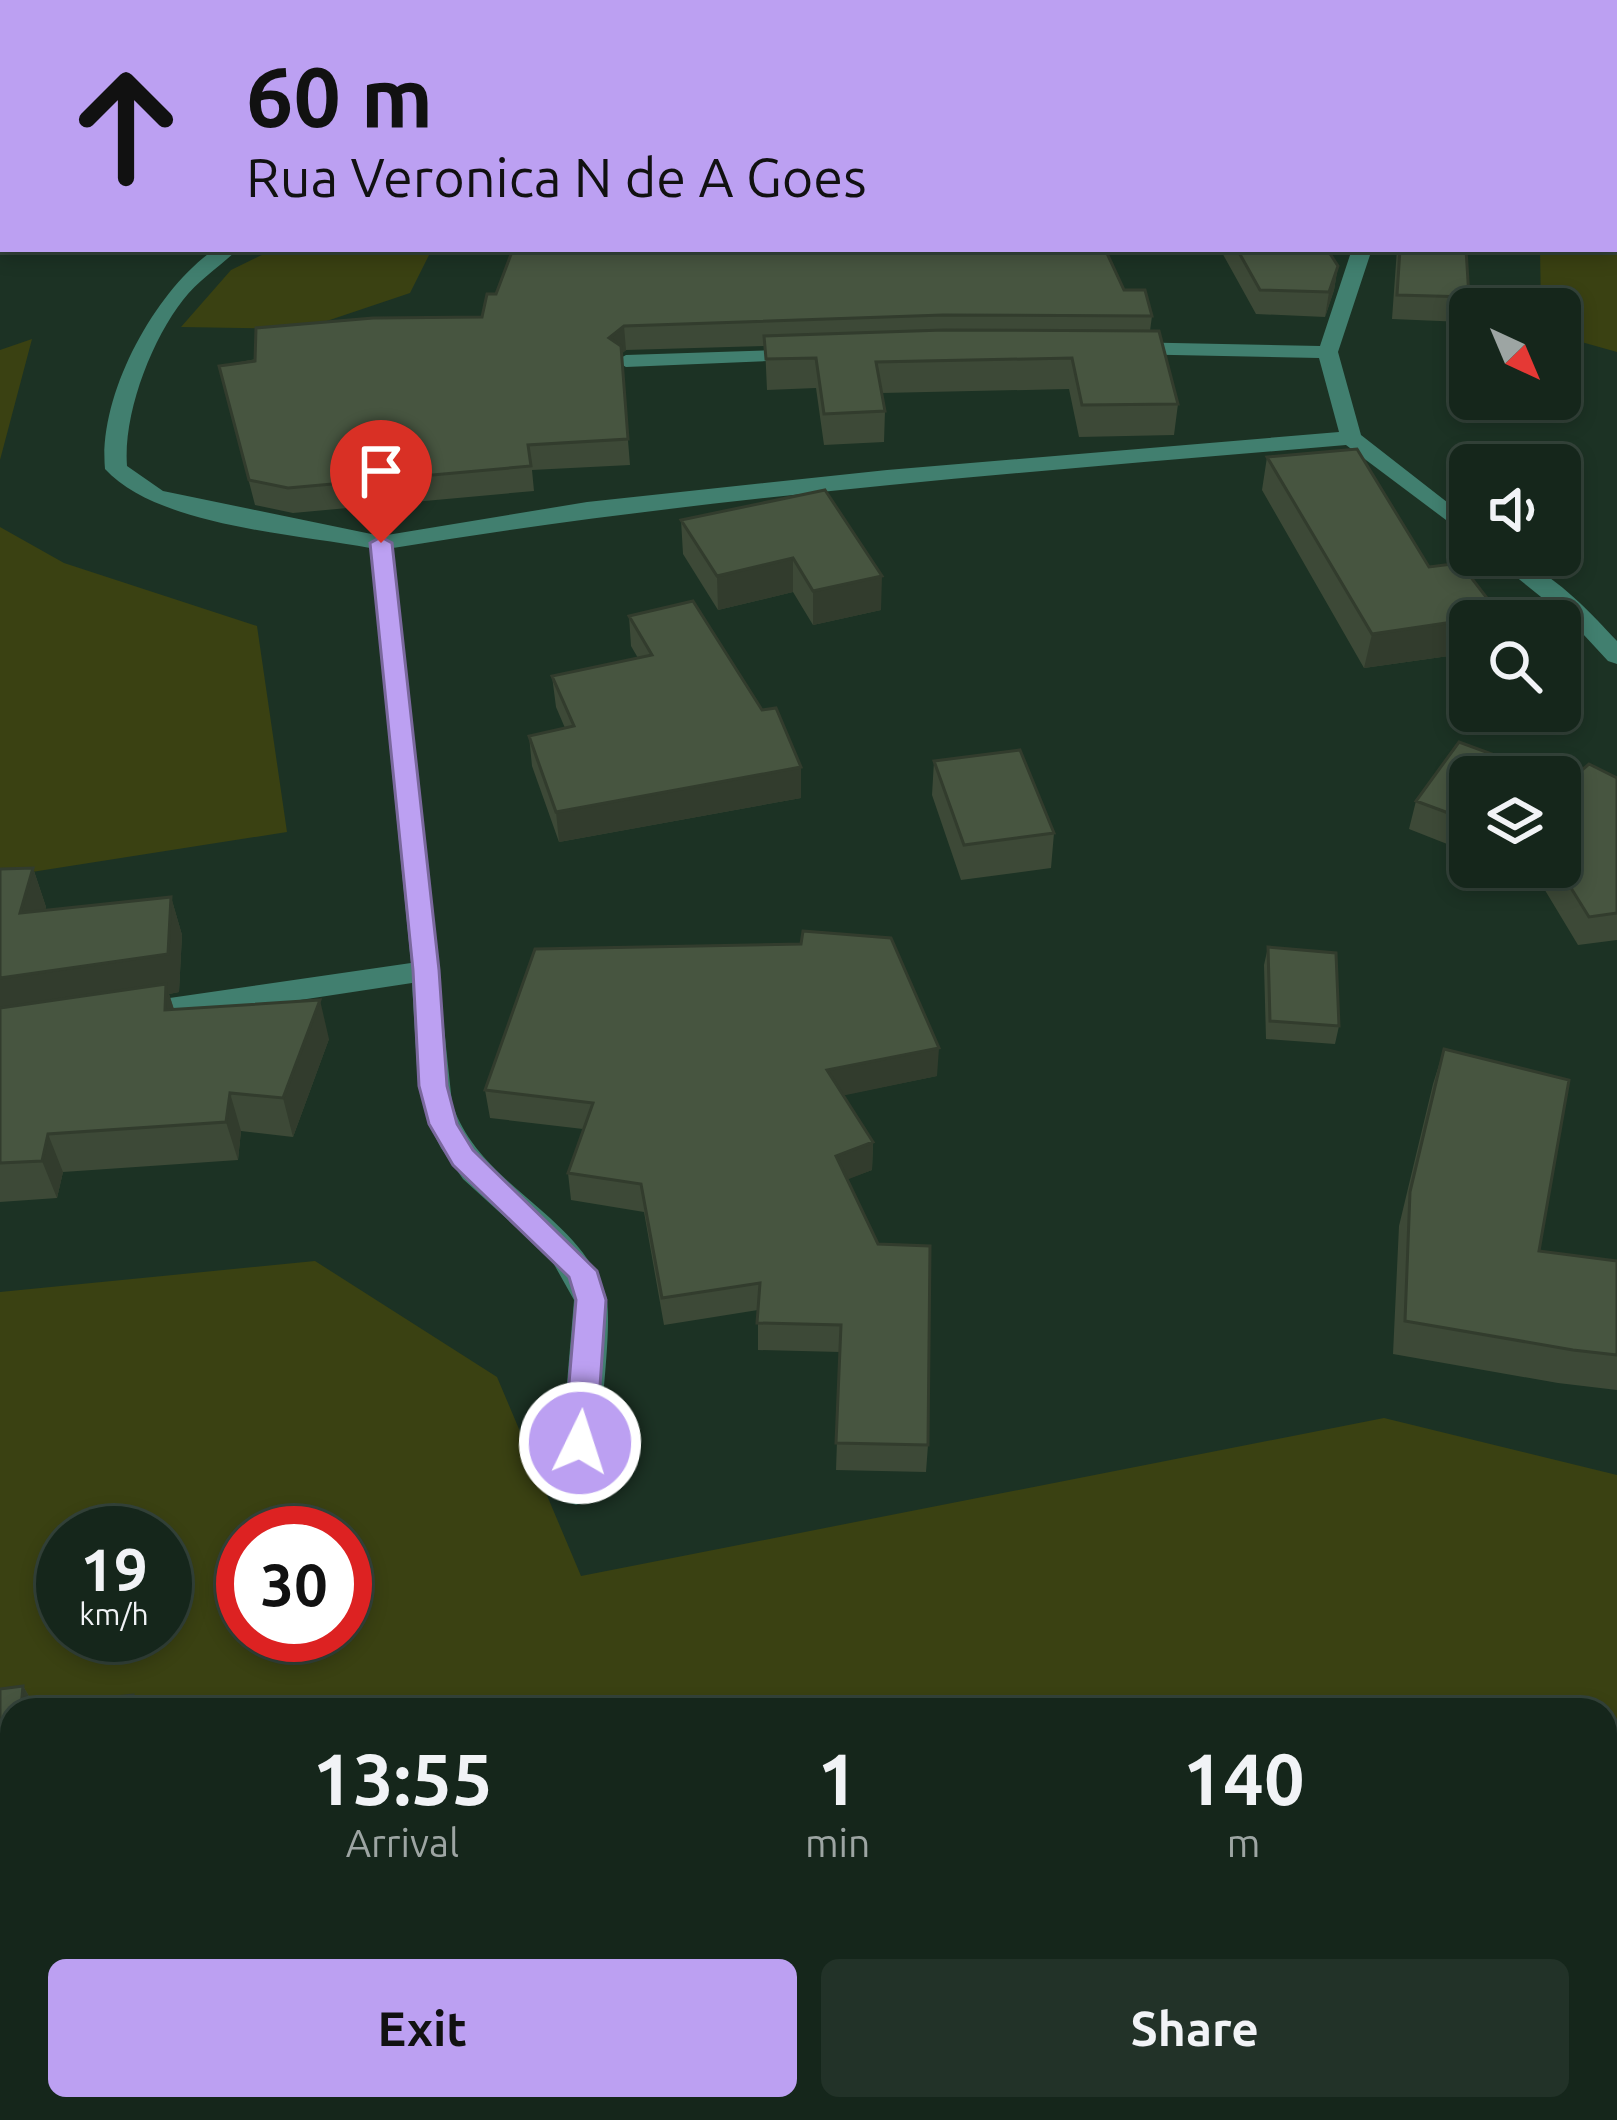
<!DOCTYPE html>
<html lang="en">
<head>
<meta charset="utf-8">
<style>
  :root { --surface:#15261b; --page:#223228; --text:#f1f3f6; --muted:#9da5a3; --line:#34433a; --accent:#bca0f2 }
  body { margin:0; font-family:Ubuntu,sans-serif; background:var(--page); color:var(--text); height:100vh; display:flex; flex-direction:column; font-size:45px; white-space:nowrap }
  * { box-sizing:border-box; margin:0 }
  p { font-size:39px; color:var(--muted) }
  .icon { flex:none; width:66px; height:66px; fill:none; stroke:currentColor; stroke-width:2; stroke-linecap:round; stroke-linejoin:round }
  .map { position:relative; flex:1; overflow:hidden }
  .drawer { position:absolute; left:0px; top:1698px; width:1617px; height:423px; display:flex; flex-direction:column; background:var(--surface); border-radius:36px 36px 0 0; box-shadow:0 6px 18px #0003,0 0 0 3px var(--line) }
  .drawer>* { flex:none }
  .top-card { position:absolute; left:0px; top:0px; width:1617px; height:252px; box-shadow:0 6px 18px #0003,0 0 0 3px var(--line); background:#bca0f2; color:#111; overflow:hidden }
  .needle { width:78px; rotate:136deg }
  .tools { position:absolute; left:1449px; top:288px; display:grid; gap:24px }
  .tools a { display:grid; place-items:center; width:132px; height:132px; border-radius:18px; background:var(--surface); box-shadow:0 6px 18px #0003,0 0 0 3px var(--line); font-size:60px }
  .speed { position:absolute; left:36px; top:1506px; display:flex; gap:24px; font-size:60px; font-weight:700; text-align:center }
  .speed>* { display:grid; place-content:center; width:156px; height:156px; border-radius:50%; background:var(--surface); box-shadow:0 6px 18px #0003,0 0 0 3px var(--line); line-height:1 }
  .speed small { font-size:30px; font-weight:400 }
  .speed .limit { border:18px solid #d22; background:#fff; color:#111 }
  .pin { position:absolute; display:grid; place-items:center; width:102px; height:102px; color:#fff; margin:-123px -51px; border-radius:50% 50% 50% 0; rotate:-45deg; box-shadow:0 0 12px #0007 }
  .pin .icon { rotate:45deg }
  .me { position:absolute; width:132px; margin:-66px; rotate:4deg; stroke-linejoin:round; filter:drop-shadow(0 0 9px #0008) }
  .turn { display:flex; align-items:center; gap:42px; height:252px; padding:0 48px; font-size:54px }
  .turn .icon { width:156px; height:156px; stroke-width:2.5 }
  .turn b { display:block; font-size:84px; line-height:102px }
  .eta { display:flex; justify-content:space-evenly; align-items:center; height:204px; text-align:center }
  .eta b { font-size:72px; font-weight:700; line-height:84px }
  .action { display:flex; gap:24px; margin-top:auto; padding:24px 48px }
  .action a { flex:1; height:138px; border-radius:18px; background:var(--accent); color:#111; font-size:48px; font-weight:700; line-height:138px; text-align:center }
  .action a+a { background:var(--page); color:var(--text) }
  .map>svg:first-child { display:block }
  .green { fill:#3a4112; fill-rule:evenodd }
  .lines { fill:none; stroke-linecap:round; stroke-linejoin:round }
  .minor { fill:#417f6f; fill-rule:evenodd }
  .wall { fill:#3d4937 }
  .shaded-wall { fill:#323c2d }
  .building { fill:#475540; stroke:#323c2d; stroke-width:3 }
  .route { fill:#bca0f2; stroke:#7a689d; stroke-width:3 }
</style>
</head>
<body>
<div class="map">
<svg width="1617" height="2120" viewBox="0 0 1617 2120">
  <rect width="100%" height="100%" fill="#1c3224"/>
  <path class="green" d="M1537,0H1617V352L1560,336V309H1541L1540,249H1614V3Z
    M274,249H432L410,293L303,329L181,327L231,270Z
    M32,339L0,460V350Z
    M0,527L64,563L257,626L287,832L0,877Z
    M315,1261L497,1377L581,1576L1384,1418L1617,1475V2120H0V1292ZM63,1533H165V1635H63ZM243,1533H345V1635H243ZM12,1710H1605V2109H12Z"/>
  <g class="lines">
    <path class="minor" d="M215,249H238C220,267 199,279 183,300C151,341 123,414 127,466L163,491L381,536L587,502L887,470L1339,432L1319,358L1124,354L1114,348L1124,342L1320,346L1352,249H1372L1338,352L1361,435L1470,520V538L1346,445C1027,472 709,496 393,548L452,1103C479,1187 579,1212 606,1296C614,1323 596,1453 594,1490L589,1501L576,1505L563,1501L558,1490L574,1300L551,1259L463,1179L441,1148L428,1122L418,1083L412,983L135,1025L120,1014L135,1003L411,963L370,548C295,534 157,526 105,469C98,395 155,290 215,249Z
      M807,349L814,351V359L626,367L615,361L626,355Z
      M1489,555C1538,555 1584,606 1617,641V664L1608,661L1571,621Z"/>
  </g>
  <path class="wall" d="M1220,249H1327L1338,266L1334,290L1325,317L1256,314Z
    M1397,249H1466L1469,297L1463,322L1392,319Z
    M1124,290L1152,316L1150,331L1178,404L1174,435L1079,437L1069,389L882,393L885,411L884,442L824,445L816,388L767,390L765,346L626,350L621,354L630,465L532,470L534,491L293,513L255,505L219,366L482,317Z
    M1267,457L1429,567L1470,621V653L1364,668L1262,490Z
    M825,490L881,610L813,625L793,592L718,610L683,554L681,520Z
    M629,616L762,710L801,767V798L559,842L532,766L529,736L565,728L556,707L552,676L638,658L631,646Z
    M934,761L1054,833L1051,868L961,880L932,795Z
    M1470,777V853L1409,829L1416,801Z
    M1617,778V940L1578,945L1531,867H1560L1568,782Z
    M33,868L46,907L45,910L171,897L182,935L179,992L169,994L174,1009L329,1039L293,1137L241,1131L238,1160L63,1172L57,1198L0,1202V869Z
    M1268,947L1339,1026L1335,1044L1266,1039L1264,965Z
    M1444,1049L1539,1251L1617,1261V1390L1558,1383L1393,1354L1399,1226L1433,1084Z
    M937,1076L843,1095L873,1142L872,1170L847,1179L928,1445L926,1472L836,1470L840,1352L758,1350V1310L664,1325L644,1212L571,1200L568,1173L583,1129L490,1118L485,1090Z
    M23,1686L35,1706L12,1710V1941L0,1943V1689Z"/>
  <path class="shaded-wall" d="M260,0H279L276,3H258Z
    M481,0H499L497,3H479Z
    M3,185V231L0,238V191Z
    M1338,266L1334,290L1325,317L1329,292Z
    M624,326L626,350L611,363L609,338Z
    M793,558V592L718,610L717,576Z
    M882,576L881,610L813,625V591Z
    M1500,615L1498,621H1470V653L1364,668L1372,634Z
    M801,767V798L559,842L556,812Z
    M33,868L46,907L34,951L20,913Z
    M171,897L182,935L179,992L169,994L178,1023L0,1018V978Z
    M320,1000L329,1039L293,1137L283,1098Z
    M939,1048L937,1076L827,1099V1070Z
    M230,1093L241,1131L238,1160L226,1122Z
    M48,1134L63,1172L57,1198L42,1161Z
    M873,1142L872,1170L836,1184V1156Z
    M23,1686L37,1710L21,1708Z
    M133,1695L140,1710H131Z
    M8,1818L12,1825V1922L0,1904V1885Z"/>
  <path class="building" d="M32,0H260L258,3H30Z
    M311,0H481L479,3H310Z
    M805,0H1461L1463,3H805Z
    M0,119H3V185L0,191Z
    M513,249H1105L1124,290H1145L1152,316L943,315L624,326L609,338L621,346L628,439L528,445L531,466L288,488L249,480L219,366L255,361L256,328L373,318L482,317L487,294H496Z
    M1237,249H1327L1338,266L1329,292L1260,290Z
    M1400,249H1466L1469,297L1397,295Z
    M944,330L1159,331L1178,404L1082,405L1072,358L876,362L885,411L824,414L816,358L766,359L764,336Z
    M1357,449L1429,567L1460,563L1500,615L1372,634L1267,457Z
    M825,490L882,576L813,591L793,558L717,576L681,520Z
    M693,601L762,710L776,708L801,767L556,812L529,736L574,726L552,676L652,655L629,616Z
    M1459,742L1554,777H1470V821L1416,801Z
    M1020,750L1054,833L964,845L934,761Z
    M1589,764L1617,778V913L1589,917L1558,867H1560V779L1568,782Z
    M33,868L20,913L171,897L168,954L0,978V869Z
    M803,931L891,938L939,1048L827,1070L873,1142L836,1156L878,1244L930,1246L928,1445L836,1443L841,1325L757,1323L760,1283L662,1298L641,1184L568,1173L593,1103L485,1090L535,949L801,944Z
    M1268,947L1336,953L1339,1026L1270,1021Z
    M166,984L165,1010L320,1000L283,1098L230,1093L226,1122L48,1134L42,1161L0,1163V1008Z
    M1444,1049L1569,1080L1539,1251L1617,1261V1355L1573,1350L1405,1321L1410,1192Z
    M23,1686L21,1708L133,1695L131,1710H12V1818H8L0,1885V1689Z"/>
  <path class="route" d="M381,537L392,543L439,970L447,1086L457,1124L473,1150L597,1271L606,1300L596,1443L591,1452L580,1456L569,1452L564,1443L576,1300L569,1277L453,1165L429,1124L419,1086L413,970L370,543Z"/>
</svg>
<div class="tools">
<a><svg class="needle" viewBox="-14 -14 28 28"><path d="M0-13l5 13h-10z" fill="#e53935"/><path d="M0 13l5-13h-10z" fill="#9da5a3"/></svg></a>
<a><svg class="icon" aria-label="sound" viewBox="0 0 24 24"><path d="M4 9h4l5-4v14l-5-4H4zM17 9q2 3 0 6"/></svg></a>
<a><svg class="icon" aria-label="search" viewBox="0 0 24 24"><circle cx="10" cy="10" r="6"/><path d="M15 15l6 6"/></svg></a>
<a><svg class="icon" aria-label="layers" viewBox="0 0 24 24"><path d="M12 4l9 5-9 5-9-5zM3 14l9 5 9-5"/></svg></a>
</div>
<div class="speed"><div>19<small>km/h</small></div><div class="limit">30</div></div>
<div class="pin" style="left:381px;top:543px;background:#d93025"><svg class="icon" aria-label="arrive" viewBox="0 0 24 24"><path d="M6 21V4h12l-3 4 3 4H6"/></svg></div>
<svg class="me" style="left:580px;top:1443px" viewBox="-20 -20 40 40"><circle r="17" fill="#bca0f2" stroke="#fff" stroke-width="3"/><path d="M0-11L8 9 0 5-8 9z" fill="#fff"/></svg>
<div class="top-card">
<div class="turn"><svg class="icon" aria-label="ahead" viewBox="0 0 24 24"><path d="M12 20V5M6 11l6-6 6 6"/></svg><div><b>60 m</b>Rua Veronica N de A Goes</div></div>
</div>
<section class="drawer">
<div class="eta">
<div><b>13:55</b><p>Arrival</p></div>
<div><b>1</b><p>min</p></div>
<div><b>140</b><p>m</p></div>
</div>
<div class="action"><a>Exit</a><a>Share</a></div>
</section>
</div>
</body>
</html>
